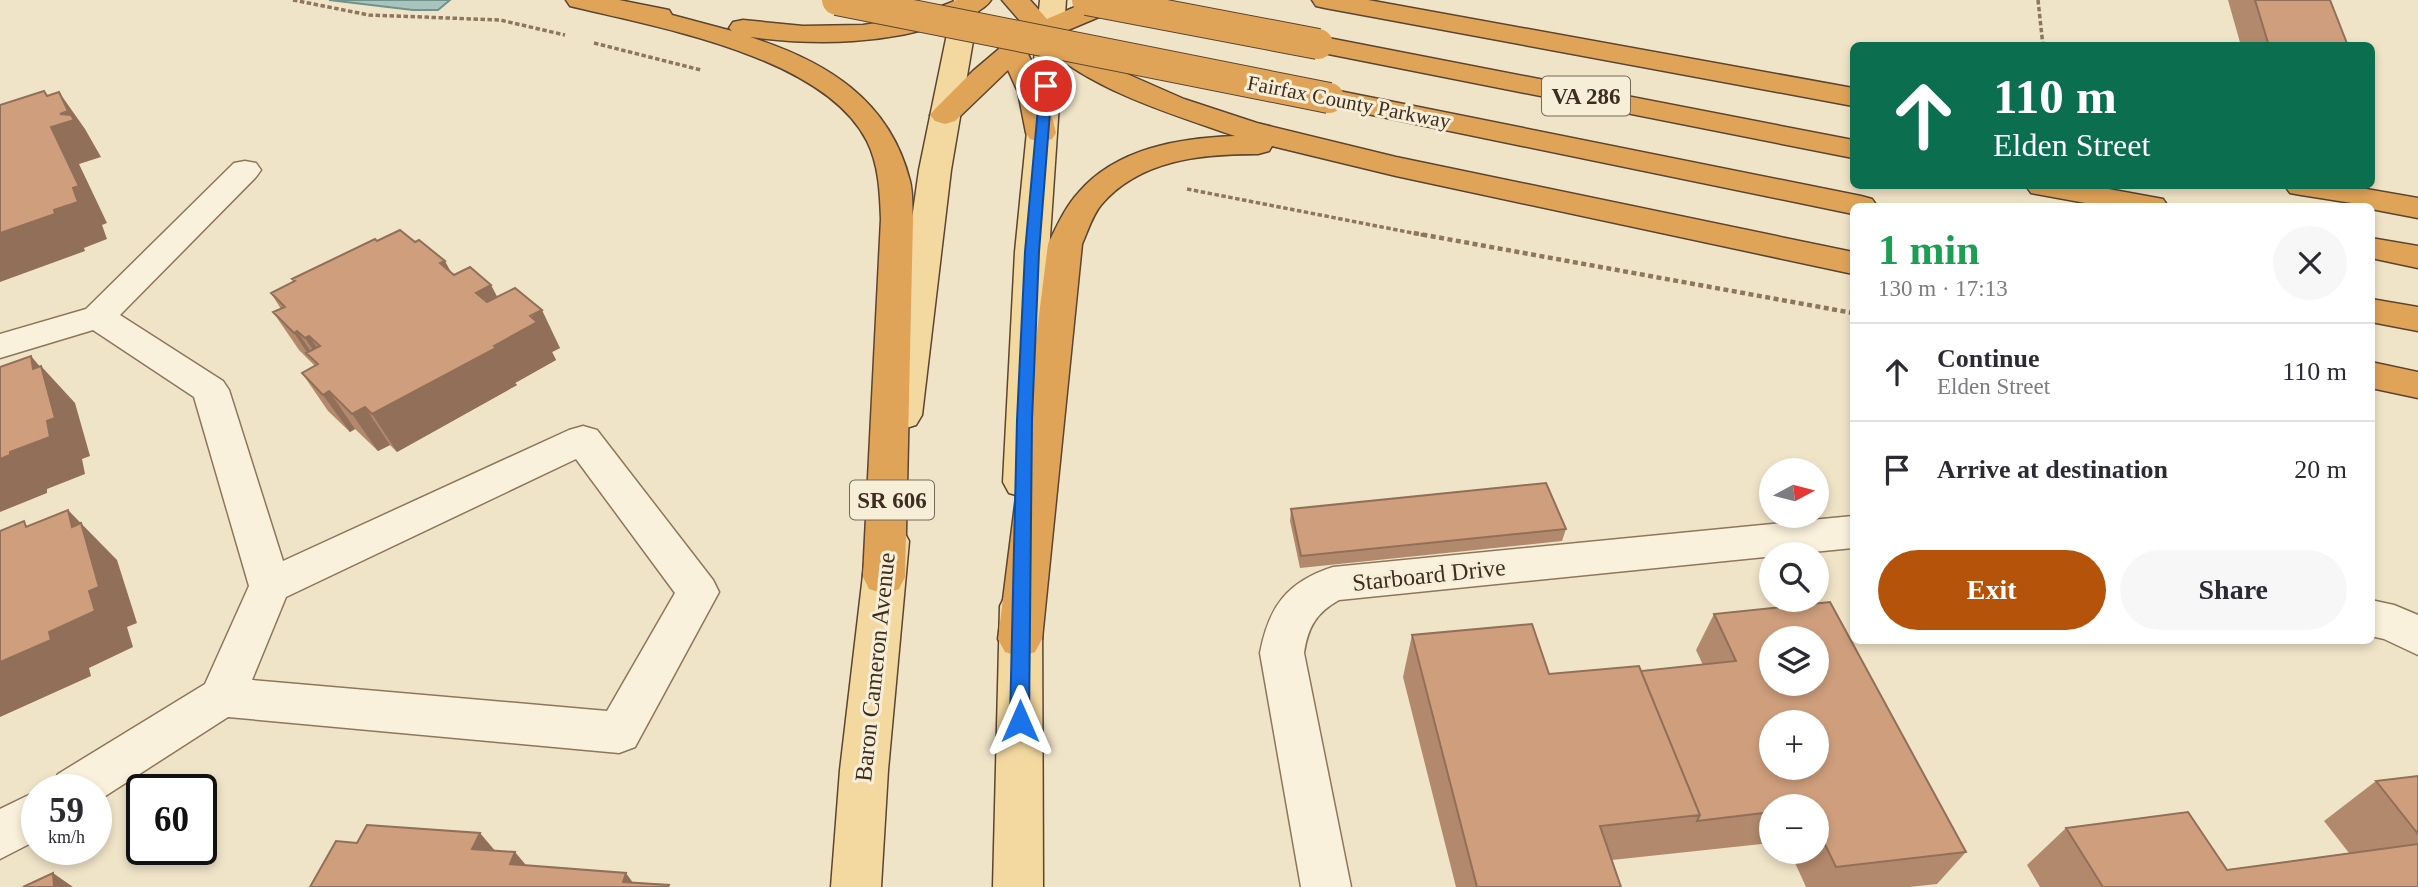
<!DOCTYPE html>
<html lang="en">
<head>
<meta charset="utf-8">
<style>
  :root { --surface:#fff; --page:#f7f7f7; --text:#2b2b33; --muted:#7c7c81; --line:#e1e1e2; --accent:#b45309 }
  body { margin:0; font-family:Georgia,serif; background:var(--page); color:var(--text); height:100vh; display:flex; flex-direction:column; font-size:26px; white-space:nowrap }
  * { box-sizing:border-box; margin:0 }
  p { font-size:23px; color:var(--muted) }
  .icon { flex:none; width:38px; height:38px; fill:none; stroke:currentColor; stroke-width:2; stroke-linecap:round; stroke-linejoin:round }
  .map { position:relative; flex:1; overflow:hidden }
  .sheet { position:absolute; left:1850px; top:203px; width:525px; height:441px; display:flex; flex-direction:column; background:var(--surface); border-radius:10px; box-shadow:0 4px 10px #0003 }
  .sheet>* { flex:none }
  .hud { position:absolute; left:1850px; top:42px; width:525px; height:147px; border-radius:10px; box-shadow:0 4px 10px #0003; background:#0b6e4f; color:#fff; overflow:hidden }
  .needle { width:46px; rotate:83deg }
  .tools { position:absolute; left:1759px; top:458px; display:grid; gap:14px }
  .tools a { display:grid; place-items:center; width:70px; height:70px; border-radius:50%; background:var(--surface); box-shadow:0 4px 10px #0003; font-size:35px }
  .speed { position:absolute; left:21px; top:774px; display:flex; gap:14px; font-size:35px; font-weight:700; text-align:center }
  .speed>* { display:grid; place-content:center; width:91px; height:91px; border-radius:50%; background:var(--surface); box-shadow:0 4px 10px #0003; line-height:1 }
  .speed small { font-size:18px; font-weight:400 }
  .speed .limit { border:4px solid #111; border-radius:10px; background:#fff; color:#111 }
  .pin { position:absolute; display:grid; place-items:center; width:60px; height:60px; color:#fff; margin:-30px; border:4px solid #fff; border-radius:50%; box-shadow:0 2px 7px #0007 }
  .me { position:absolute; width:77px; margin:-38px; rotate:0deg; stroke-linejoin:round; filter:drop-shadow(0 0 5px #0008) }
  .turn { display:flex; align-items:center; gap:24px; height:147px; padding:0 28px; font-size:32px }
  .turn .icon { width:91px; height:91px; stroke-width:2.5 }
  .turn b { display:block; font-size:49px; line-height:60px }
  .round { display:grid; place-items:center; flex:none; width:74px; height:74px; border-radius:37px; background:var(--page) }
  .headline { display:flex; align-items:center; justify-content:space-between; height:119px; padding:0 28px }
  h1 { font-size:42px; font-weight:700; line-height:52px; color:#1e9e55 }
  .action { display:flex; gap:14px; margin-top:auto; padding:14px 28px }
  .action a { flex:1; height:80px; border-radius:42px; background:var(--accent); color:#fff; font-size:28px; font-weight:700; line-height:80px; text-align:center }
  .action a+a { background:var(--page); color:var(--text) }
  ul { padding:0; list-style:none }
  li { display:flex; align-items:center; gap:21px; height:98px; padding:0 28px; border-top:2px solid var(--line) }
  li div { flex:1 }
  li b { display:block; font-size:26px }
  li em { font-style:normal }
  .map>svg:first-child { display:block }
  .water { fill:#a9c4bc; stroke:#6f938a; stroke-width:2 }
  .lines { fill:none; stroke-linecap:round; stroke-linejoin:round }
  .minor-casing { stroke:#8d765c; stroke-width:3 }
  .major-casing { stroke:#5b4430; stroke-width:3 }
  .highway-casing { stroke:#5b4430; stroke-width:3 }
  .path-far1 { stroke:#8d765c; stroke-width:3.5; stroke-dasharray:4.5 2.5; stroke-linecap:butt }
  .path { stroke:#8d765c; stroke-width:4.5; stroke-dasharray:5 3.5; stroke-linecap:butt }
  .minor { fill:#faf1dc; fill-rule:evenodd }
  .major { fill:#f3d9a0; fill-rule:evenodd }
  .highway { fill:#e0a458; fill-rule:evenodd }
  .highway-bridge-casing { stroke:#5b4430; stroke-width:32; stroke-linecap:butt }
  .highway-bridge { stroke:#e0a458; stroke-width:30 }
  .wall { fill:#b2896c }
  .shaded-wall { fill:#916f58 }
  .building { fill:#cf9f7d; stroke:#916f58; stroke-width:2; fill-rule:evenodd }
  .route { fill:#1a73e8; stroke:#114b97; stroke-width:2 }
  .labels { text-anchor:middle; dominant-baseline:central; stroke-width:6; stroke-linejoin:round; paint-order:stroke }
  .far-street-label { font-size:21px; fill:#3d2e20; stroke:#f7eed8 }
  .shield { fill:#f7eed8; stroke:#756857; stroke-width:2 }
  .shield-label { font-size:23px; font-weight:bold; fill:#3d2e20 }
  .street-label { font-size:24px; fill:#3d2e20; stroke:#f7eed8 }
</style>
</head>
<body>
<div class="map">
<svg width="2418" height="887" viewBox="0 0 2418 887">
  <rect width="100%" height="100%" fill="#f0e4c8"/>
  <path class="water" d="M329,0H450L438,10H413Z"/>
  <g class="lines">
    <g class="minor-casing">
      <path id="minor" d="M245,161L256,163L261,170L256,177L120,315L223,381L229,390L283,561L569,430L583,426L597,430L713,580L719,592L635,747L619,753L228,717L96,802V789H51L58,774L205,684L249,586L194,397L93,330L0,358V334L86,309L234,163ZM576,459L675,593L607,711L252,680L286,597Z
        M1853,516V548L1339,600C1316,613 1308,627 1304,653L1351,887H1301L1260,653C1269,606 1287,582 1333,567Z
        M2371,600L2394,605L2418,615V655L2384,639L2371,636Z
        M37,791V840L0,859V809Z"/>
    </g>
    <g class="major-casing">
      <path id="major" d="M954,0H980L951,170L922,415L916,425L903,429L890,425L884,415L919,170Z
        M1040,0H1066L1049,252L1043,482L1037,493L1023,497L1009,493L1003,482L1015,252Z
        M888,525L903,530L909,541L888,770L881,887H831L840,770L867,541L873,530Z
        M1021,588L1036,594L1042,606L1043,887H993L1000,606L1006,594Z"/>
    </g>
    <g class="highway-casing">
      <path id="highway" d="M566,0H619L669,10L672,15L732,31L729,28L733,22L743,20L803,26L863,25L914,17L957,0H991C984,11 966,17 954,21C887,44 820,46 750,37C826,61 890,100 910,181C913,193 912,207 913,219L905,577L899,589L884,594L869,589L863,577L881,219C880,193 879,165 867,141C823,55 655,27 570,6Z
        M1002,0H1030L1047,19L1091,0H1129L1125,6L1061,33L1118,70L1184,99L1257,123L1396,157L1853,252V274L1396,176L1272,146L1269,151L1258,154C1202,154 1140,159 1101,205C1092,216 1088,231 1082,244L1042,639L1035,652L1020,657L1005,652L998,639L1048,244C1057,226 1065,207 1079,192C1117,148 1180,138 1235,136C1168,113 1095,91 1042,45L1028,54L1046,92L1056,133L1052,139L1041,142L1030,139L1026,133L1018,92L1008,70L955,121L945,124L935,121L930,115L935,109L973,71L999,49L988,27L992,21L1002,19L1012,21L1019,35L1028,30Z
        M1312,0H1368L1853,88V106L1325,8L1316,6Z
        M1318,36L1853,140V158L1308,50L1304,44L1308,38Z
        M1329,89L1861,196L1872,199L1877,206H1853V214L1319,104L1314,98L1319,92Z
        M2026,186H2092L2163,199L2168,206H2102L2031,193Z
        M2285,186H2349L2418,198V218L2371,209V206L2301,195L2290,193Z
        M2371,238L2418,246V268L2371,258Z
        M2371,299L2418,307V331L2371,322Z
        M2371,362L2418,372V398L2371,388Z"/>
    </g>
    <path class="path-far1" d="M293,0L369,15L500,20L565,35
      M2038,0L2043,46
      M594,43L701,70
      M1187,189L1423,235"/>
    <path class="path" d="M1414,233L1853,313"/>
    <use href="#minor" class="minor"/>
    <use href="#major" class="major"/>
    <use href="#highway" class="highway"/>
    <g class="highway-bridge-casing">
      <path id="highway-bridge" d="M837,0L1329,98
        M1087,0L1318,44"/>
    </g>
    <use href="#highway-bridge" class="highway-bridge"/>
  </g>
  <path class="wall" d="M2228,0H2330L2348,46H2241Z
    M452,273L497,297L560,348L552,352L556,360L515,383L517,385L397,452L390,445L378,451L355,429L350,432L328,411L302,373L315,366L299,350L273,312L281,309L271,293L294,282L292,279Z
    M1291,509L1566,529L1562,541L1300,568L1290,521Z
    M1714,614L1966,852L1937,884L1909,887H1806L1790,852H1816V807H1771V843L1612,860L1621,887H1456L1403,677L1412,635L1549,674L1641,671L1703,665L1696,650Z
    M2418,776V887H2040L2027,865L2066,828L2227,870L2349,853L2324,821L2376,781Z"/>
  <path class="shaded-wall" d="M44,91L61,114L59,92L85,129L101,157L79,164L107,223L102,225L107,239L84,248L85,251L0,282V233L54,210L51,127L47,96Z
    M445,261L465,298L440,263Z
    M491,285L511,323L476,293Z
    M542,310L560,348L552,352L556,360L515,383L517,385L397,452L372,414Z
    M297,331L323,369L309,355L294,333Z
    M309,336L335,373L330,376L305,338Z
    M31,356L42,369L41,366L75,403L90,456L82,459L85,474L47,489V493L0,512V459L10,452L33,369Z
    M329,391L355,429L350,432L323,395Z
    M365,407L390,445L378,451L352,414Z
    M68,510L117,560L137,623L127,627L133,647L89,668L91,676L0,717V662L49,632L89,591Z
    M480,833L508,866L472,849Z
    M515,852L542,884L510,864Z
    M53,873L73,887H54Z
    M626,873L636,887L623,882Z"/>
  <path class="building" d="M2255,0H2330L2348,46H2269Z
    M44,91L47,96L59,92L68,111L60,114L71,115L74,120L51,127L79,186L73,188L78,202L54,210L55,214L0,233V105Z
    M400,230L415,242L419,240L445,261L440,263L454,275L470,267L491,285L476,293L487,302L515,288L542,310L530,316L537,322L494,346L496,348L372,414L365,407L352,414L329,391L323,395L302,373L318,364L306,353L320,346L309,336L305,338L297,331L294,333L273,312L285,307L271,293L295,281L292,279L375,239L377,241Z
    M31,356L33,369L41,366L55,418L47,421L50,437L10,452V455L0,459V367Z
    M1546,483L1566,529L1301,556L1291,509Z
    M68,510L72,527L81,523L99,587L89,591L95,611L49,632L51,640L0,662V531L24,521L26,527Z
    M1830,602L1966,852L1836,867L1816,826V807H1771V812L1697,821L1700,815L1641,671L1736,661L1714,614ZM1771,639H1816V684H1771ZM1771,723H1816V768H1771Z
    M1532,624L1549,674L1639,666L1700,815L1600,826L1621,887H1477L1412,635Z
    M2418,776V834L2376,781Z
    M2188,812L2227,870L2418,844V887H2103L2066,828Z
    M367,825L480,833L472,849L515,852L510,864L626,873L623,882L669,885L668,887H310L336,841L357,843Z
    M53,873L54,887H23Z"/>
  <path class="route" d="M1046,83L1052,86L1039,252L1032,420L1029,721L1026,727L1020,730L1013,727L1010,721L1017,420L1025,252L1040,86Z"/>
  <g class="labels">
    <g class="far-street-label">
      <text transform="translate(1349 102) rotate(11)">Fairfax County Parkway</text>
    </g>
    <g class="shield">
      <rect x="1542" y="76.5" width="88" height="39" rx="5"/>
      <rect x="850" y="480.5" width="84" height="39" rx="5"/>
    </g>
    <g class="shield-label">
      <text x="1586" y="96">VA 286</text>
      <text x="892" y="500">SR 606</text>
    </g>
    <g class="street-label">
      <text transform="translate(1429 575) rotate(-6)">Starboard Drive</text>
      <text transform="translate(875 667) rotate(-84)">Baron Cameron Avenue</text>
    </g>
  </g>
</svg>
<div class="tools">
<a><svg class="needle" viewBox="-14 -14 28 28"><path d="M0-13l5 13h-10z" fill="#e53935"/><path d="M0 13l5-13h-10z" fill="#7c7c81"/></svg></a>
<a><svg class="icon" aria-label="search" viewBox="0 0 24 24"><circle cx="10" cy="10" r="6"/><path d="M15 15l6 6"/></svg></a>
<a><svg class="icon" aria-label="layers" viewBox="0 0 24 24"><path d="M12 4l9 5-9 5-9-5zM3 14l9 5 9-5"/></svg></a>
<a>+</a>
<a>−</a>
</div>
<div class="speed"><div>59<small>km/h</small></div><div class="limit">60</div></div>
<div class="pin" style="left:1046px;top:86px;background:#d93025"><svg class="icon" aria-label="arrive" viewBox="0 0 24 24"><path d="M6 21V4h12l-3 4 3 4H6"/></svg></div>
<svg class="me" style="left:1020px;top:721px" viewBox="-20 -20 40 40"><path d="M0-17L14 15 0 8-14 15z" fill="#1a73e8" stroke="#fff" stroke-width="4"/></svg>
<div class="hud">
<div class="turn"><svg class="icon" aria-label="ahead" viewBox="0 0 24 24"><path d="M12 20V5M6 11l6-6 6 6"/></svg><div><b>110 m</b>Elden Street</div></div>
</div>
<section class="sheet">
<div class="headline"><div><h1>1 min</h1><p>130 m · 17:13</p></div><a class="round"><svg class="icon" aria-label="close" viewBox="0 0 24 24"><path d="M6 6l12 12M18 6L6 18"/></svg></a></div>
<ul>
<li><svg class="icon" aria-label="ahead" viewBox="0 0 24 24"><path d="M12 20V5M6 11l6-6 6 6"/></svg><div><b>Continue</b><p>Elden Street</p></div><em>110 m</em></li>
<li><svg class="icon" aria-label="arrive" viewBox="0 0 24 24"><path d="M6 21V4h12l-3 4 3 4H6"/></svg><div><b>Arrive at destination</b></div><em>20 m</em></li>
</ul>
<div class="action"><a>Exit</a><a>Share</a></div>
</section>
</div>
</body>
</html>
